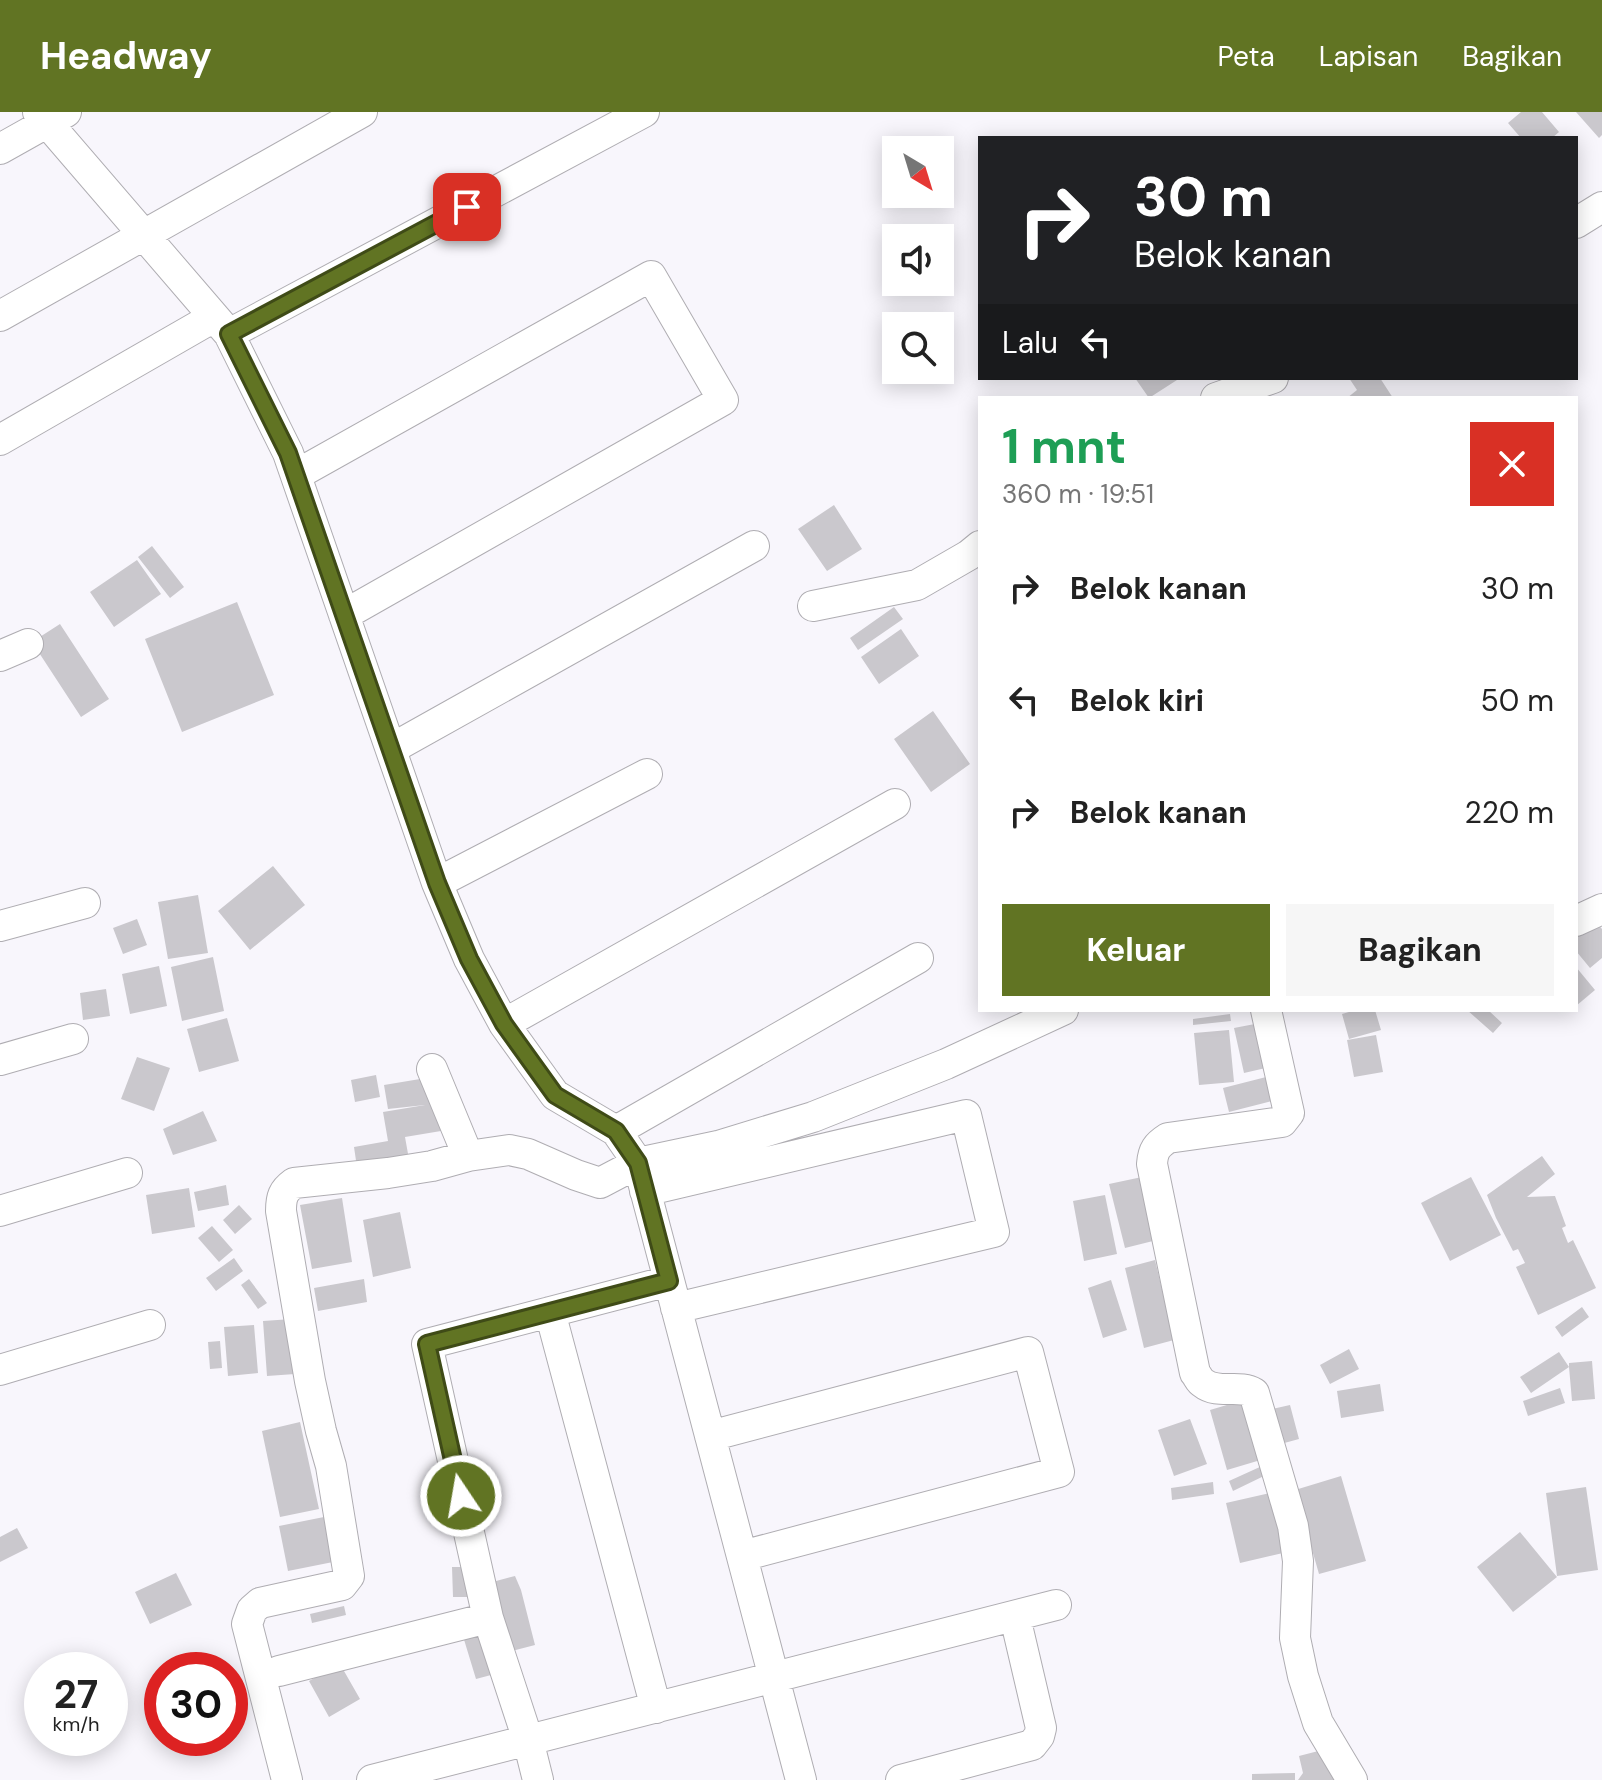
<!DOCTYPE html>
<html lang="id">
<head>
<meta charset="utf-8">
<style>
  :root { --surface:#fff; --page:#f6f6f6; --text:#222; --muted:#767676; --accent:#617423 }
  body { margin:0; font-family:"DM Sans",sans-serif; background:var(--page); color:var(--text); height:100vh; display:flex; flex-direction:column; font-size:30px; white-space:nowrap }
  * { box-sizing:border-box; margin:0 }
  p { font-size:26px; color:var(--muted) }
  .icon { flex:none; width:44px; height:44px; fill:none; stroke:currentColor; stroke-width:2; stroke-linecap:round; stroke-linejoin:round }
  .map { position:relative; flex:1; overflow:hidden }
  .panel { position:absolute; left:978px; top:284px; width:600px; height:616px; display:flex; flex-direction:column; background:var(--surface); border-radius:0px; box-shadow:0 4px 20px #0003 }
  .panel>* { flex:none }
  .hud { position:absolute; left:978px; top:24px; width:600px; height:244px; border-radius:0px; box-shadow:0 4px 20px #0003; background:#202124; color:#fff; overflow:hidden }
  .needle { width:52px; rotate:142deg }
  .controls { position:absolute; left:882px; top:24px; display:grid; gap:16px }
  .controls a { display:grid; place-items:center; width:72px; height:72px; border-radius:0px; background:var(--surface); box-shadow:0 4px 20px #0003; font-size:40px }
  .speed { position:absolute; left:24px; top:1540px; display:flex; gap:16px; font-size:40px; font-weight:700; text-align:center }
  .speed>* { display:grid; place-content:center; width:104px; height:104px; border-radius:50%; background:var(--surface); box-shadow:0 4px 20px #0003; line-height:1 }
  .speed small { font-size:20px; font-weight:400 }
  .speed .limit { border:12px solid #d22; background:#fff; color:#111 }
  .pin { position:absolute; display:grid; place-items:center; width:68px; height:68px; color:#fff; margin:-34px; border-radius:16px; box-shadow:0 4px 12px #0006 }
  .me { position:absolute; width:88px; margin:-44px; rotate:348deg; stroke-linejoin:round; filter:drop-shadow(0 0 6px #0008) }
  .turn { display:flex; align-items:center; gap:28px; height:168px; padding:0 24px; font-size:36px }
  .turn .icon { width:104px; height:104px; stroke-width:2.5 }
  .turn b { display:block; font-size:56px; line-height:68px }
  .then { display:flex; align-items:center; height:76px; padding:0 24px; background:#0003; gap:16px; font-size:30px }
  .round { display:grid; place-items:center; flex:none; width:84px; height:84px; border-radius:0px; background:var(--page) }
  .head { display:flex; align-items:center; justify-content:space-between; height:136px; padding:0 24px }
  h1 { font-size:48px; font-weight:700; line-height:60px; color:#1e9e55 }
  .action { display:flex; gap:16px; margin-top:auto; padding:16px 24px }
  .action a { flex:1; height:92px; border-radius:0px; background:var(--accent); color:#fff; font-size:32px; font-weight:700; line-height:92px; text-align:center }
  .action a+a { background:var(--page); color:var(--text) }
  ul { padding:0; list-style:none }
  li { display:flex; align-items:center; gap:24px; height:112px; padding:0 24px }
  li div { flex:1 }
  li b { display:block; font-size:30px }
  li em { font-style:normal }
  header { display:flex; align-items:center; gap:48px; box-sizing:border-box; height:112px; padding:0 40px; background:var(--accent); color:#fff }
  header strong { font-size:38px }
  nav { display:flex; gap:44px; margin-inline-start:auto; font-size:28px }
  .map>svg:first-child { display:block }
  .building { fill:#cac8cd }
  .lines { fill:none; stroke-linecap:round; stroke-linejoin:round }
  .street-casing { stroke:#afadb2; stroke-width:32 }
  .street { stroke:#fff; stroke-width:30 }
  .route-casing { stroke:#3f4b17; stroke-width:20 }
  .route { stroke:#617423; stroke-width:14 }
</style>
</head>
<body>
<header>
<strong>Headway</strong>
<nav><a>Peta</a><a>Lapisan</a><a>Bagikan</a></nav>
</header>
<div class="map">
<svg width="1602" height="1668" viewBox="0 0 1602 1668">
  <rect width="100%" height="100%" fill="#f8f6fc"/>
  <path class="building" d="M1521,0H1542L1559,20L1552,26H1521L1508,11Z
    M1576,0H1602V23L1599,26Z
    M1135,266H1176L1177,268L1149,286Z
    M1349,266H1380L1393,286H1347L1357,278Z
    M834,393L862,437L827,459L798,417Z
    M152,434L184,475L170,486L138,445Z
    M137,448L161,482L114,515L90,480Z
    M237,490L274,583L182,620L145,527Z
    M894,495L903,507L858,538L850,526Z
    M60,512L109,587L81,605L32,530Z
    M901,517L919,544L879,572L861,545Z
    M933,599L970,652L931,680L894,627Z
    M273,754L305,793L250,838L218,799Z
    M198,783L208,841L168,847L158,790Z
    M137,807L147,833L123,842L113,816Z
    M1594,808L1602,817V846L1590,856L1576,839V823Z
    M213,845L224,899L182,909L171,855Z
    M159,854L167,894L130,902L122,862Z
    M1576,855L1595,878L1576,894Z
    M106,877L110,904L83,908L80,881Z
    M1356,898H1375L1381,918L1349,927L1342,902Z
    M1467,898H1488L1502,911L1493,921Z
    M1230,902L1231,909L1193,913V907Z
    M227,906L239,949L199,960L187,917Z
    M1260,911L1270,955L1244,961L1234,916Z
    M1229,918L1234,970L1199,973L1194,921Z
    M1376,923L1383,960L1354,965L1347,928Z
    M137,945L170,956L154,999L121,987Z
    M376,963L380,985L355,990L351,968Z
    M1274,963L1280,987L1229,1000L1223,976Z
    M426,966L430,992L436,991L441,1019L405,1025L410,1053L358,1062L354,1035L388,1029L383,1000L425,993L388,997L384,973Z
    M203,999L217,1029L173,1043L163,1017Z
    M1542,1044L1555,1062L1527,1085L1555,1084L1566,1114L1562,1116L1568,1131L1573,1128L1596,1176L1538,1203L1516,1155L1525,1151L1518,1137L1513,1139L1496,1106L1487,1083Z
    M1142,1065L1157,1128L1125,1136L1109,1072Z
    M1471,1065L1501,1123L1450,1149L1421,1091Z
    M226,1073L229,1093L198,1099L194,1080Z
    M189,1076L195,1115L152,1122L146,1083Z
    M1105,1083L1117,1142L1084,1149L1073,1089Z
    M342,1086L352,1150L312,1157L300,1093Z
    M239,1093L252,1107L235,1122L223,1108Z
    M400,1100L411,1156L373,1165L363,1108Z
    M212,1114L233,1138L219,1150L198,1126Z
    M234,1146L243,1159L216,1179L206,1166Z
    M1155,1148L1174,1228L1144,1236L1125,1156Z
    M249,1167L267,1191L258,1197L241,1173Z
    M364,1167L367,1190L318,1199L314,1176Z
    M1111,1168L1127,1218L1103,1226L1088,1176Z
    M1582,1195L1589,1205L1562,1225L1555,1215Z
    M292,1207L295,1262L267,1264L263,1209Z
    M254,1213L258,1261L228,1264L224,1215Z
    M220,1229L222,1256L210,1257L208,1230Z
    M1349,1237L1359,1257L1330,1272L1320,1253Z
    M1559,1240L1569,1255V1251L1592,1249L1595,1287L1572,1289L1569,1255L1531,1281L1520,1265Z
    M1380,1272L1384,1299L1341,1306L1337,1279Z
    M1560,1276L1565,1291L1528,1304L1523,1289Z
    M1247,1287L1264,1347L1227,1358L1210,1298Z
    M1290,1293L1299,1327L1277,1333L1268,1298Z
    M1190,1307L1207,1352L1174,1364L1158,1318Z
    M300,1310L319,1397L280,1405L262,1319Z
    M1262,1354L1266,1363L1233,1379L1229,1369Z
    M1341,1364L1366,1449L1319,1462L1295,1378Z
    M1213,1370L1214,1382L1172,1388L1171,1376Z
    M1586,1375L1598,1458L1557,1464L1546,1381Z
    M1270,1381L1283,1441L1240,1451L1226,1391Z
    M334,1403L343,1448L288,1459L279,1414Z
    M17,1416L28,1436L0,1450V1425Z
    M1520,1420L1557,1465L1513,1500L1477,1455Z
    M452,1455H471V1485H453Z
    M176,1461L192,1493L150,1512L135,1480Z
    M515,1464L521,1478L535,1533L504,1541L485,1472Z
    M344,1494L346,1503L312,1511L310,1502Z
    M479,1517L491,1563L476,1567L462,1521Z
    M340,1552L360,1587L329,1605L309,1569Z
    M1330,1636L1337,1668H1298L1303,1661L1299,1644Z
    M1295,1661V1668H1252V1662Z"/>
  <g class="lines">
    <g class="street-casing">
      <path id="street" d="M38,0L229,222L288,341L437,771L469,847L504,912L555,983L616,1019L638,1051L801,1668
        M0,37L66,0
        M1576,111L1602,95
        M0,204L362,0
        M229,222L644,0
        M1216,286L1273,266
        M0,328L214,205
        M296,363L651,164L723,288L344,503
        M813,494L917,473L969,443L980,434
        M0,544L28,532
        M391,637L754,434
        M437,771L647,662
        M1576,809L1602,797
        M0,814L85,791
        M1266,898L1289,1001L1282,1010L1168,1026C1157,1033 1153,1038 1152,1052L1195,1261C1198,1264 1199,1269 1203,1271C1218,1283 1239,1272 1254,1281L1293,1414L1298,1449L1295,1526L1303,1564L1318,1611L1352,1668
        M504,912L895,692
        M0,948L73,927
        M616,1019L918,846
        M468,1044L509,1038L528,1042L576,1063L600,1071L638,1051L718,1034L813,1005L946,952L1063,898
        M645,1079L966,1003L994,1120L676,1196
        M0,1099L127,1061
        M550,1200L656,1596
        M0,1258L150,1213
        M710,1324L1028,1240L1059,1360L742,1444
        M279,1559L488,1506
        M287,1668L247,1512L252,1498L260,1491L342,1473L349,1464L331,1354L321,1319L310,1269L281,1099C281,1085 283,1079 294,1071L388,1061L432,1054L468,1044L432,957
        M372,1668L1056,1493
        M538,1668L528,1628L488,1506L427,1232L669,1169
        M901,1668L1032,1633L1039,1624L1041,1616L1015,1505"/>
    </g>
    <use href="#street" class="street"/>
  </g>
  <g class="lines">
    <g class="route-casing">
      <path id="route" d="M461,1384L427,1232L669,1169L638,1051L616,1019L555,983L504,912L469,847L437,771L288,341L229,222L467,95"/>
    </g>
    <use href="#route" class="route"/>
  </g>
</svg>
<div class="controls">
<a><svg class="needle" viewBox="-14 -14 28 28"><path d="M0-13l5 13h-10z" fill="#e53935"/><path d="M0 13l5-13h-10z" fill="#767676"/></svg></a>
<a><svg class="icon" aria-label="sound" viewBox="0 0 24 24"><path d="M4 9h4l5-4v14l-5-4H4zM17 9q2 3 0 6"/></svg></a>
<a><svg class="icon" aria-label="search" viewBox="0 0 24 24"><circle cx="10" cy="10" r="6"/><path d="M15 15l6 6"/></svg></a>
</div>
<div class="speed"><div>27<small>km/h</small></div><div class="limit">30</div></div>
<div class="pin" style="left:467px;top:95px;background:#d93025"><svg class="icon" aria-label="arrive" viewBox="0 0 24 24"><path d="M6 21V4h12l-3 4 3 4H6"/></svg></div>
<svg class="me" style="left:461px;top:1384px" viewBox="-20 -20 40 40"><circle r="17" fill="#617423" stroke="#fff" stroke-width="3"/><path d="M0-11L8 9 0 5-8 9z" fill="#fff"/></svg>
<div class="hud">
<div class="turn"><svg class="icon" aria-label="right" viewBox="0 0 24 24"><path d="M7 20v-9h11M14 6l5 5-5 5"/></svg><div><b>30 m</b>Belok kanan</div></div>
<div class="then">Lalu<svg class="icon" aria-label="left" viewBox="0 0 24 24"><path d="M17 20v-9H6M10 6l-5 5 5 5"/></svg></div>
</div>
<section class="panel">
<div class="head"><div><h1>1 mnt</h1><p>360 m · 19:51</p></div><a class="round" style="background:#d93025;color:#fff"><svg class="icon" aria-label="close" viewBox="0 0 24 24"><path d="M6 6l12 12M18 6L6 18"/></svg></a></div>
<ul>
<li><svg class="icon" aria-label="right" viewBox="0 0 24 24"><path d="M7 20v-9h11M14 6l5 5-5 5"/></svg><div><b>Belok kanan</b></div><em>30 m</em></li>
<li><svg class="icon" aria-label="left" viewBox="0 0 24 24"><path d="M17 20v-9H6M10 6l-5 5 5 5"/></svg><div><b>Belok kiri</b></div><em>50 m</em></li>
<li><svg class="icon" aria-label="right" viewBox="0 0 24 24"><path d="M7 20v-9h11M14 6l5 5-5 5"/></svg><div><b>Belok kanan</b></div><em>220 m</em></li>
</ul>
<div class="action"><a>Keluar</a><a>Bagikan</a></div>
</section>
</div>
</body>
</html>
